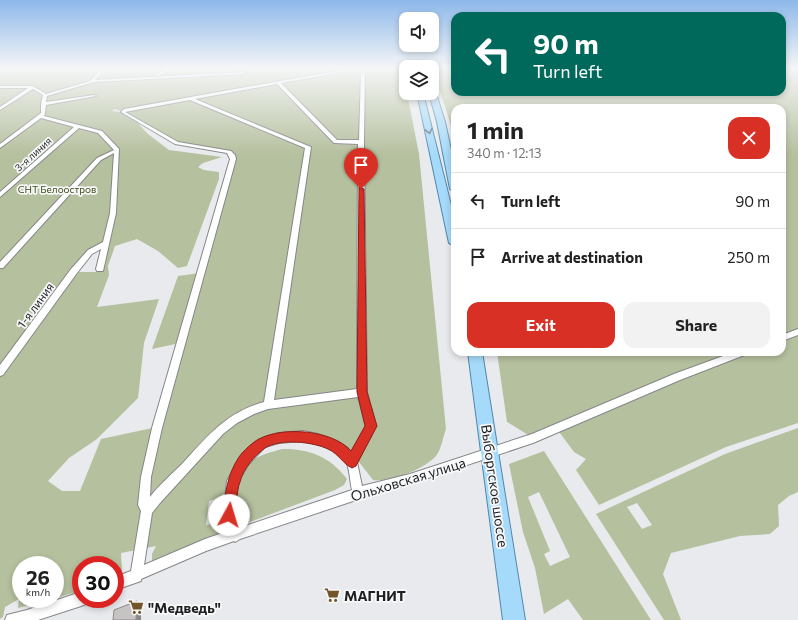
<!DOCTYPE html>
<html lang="en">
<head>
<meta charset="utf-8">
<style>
  :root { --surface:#fff; --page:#f2f2f2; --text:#222; --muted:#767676; --line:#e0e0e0; --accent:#d93025 }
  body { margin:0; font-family:Commissioner,sans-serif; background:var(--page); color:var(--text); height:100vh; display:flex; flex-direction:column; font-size:15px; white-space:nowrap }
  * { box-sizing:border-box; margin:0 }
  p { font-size:13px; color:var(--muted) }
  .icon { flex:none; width:22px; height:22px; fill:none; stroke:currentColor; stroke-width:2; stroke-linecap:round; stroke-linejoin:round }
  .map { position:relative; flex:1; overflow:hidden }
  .side { position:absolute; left:451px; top:104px; width:335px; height:252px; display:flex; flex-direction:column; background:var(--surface); border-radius:12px; box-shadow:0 2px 6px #0003 }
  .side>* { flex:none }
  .top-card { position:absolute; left:451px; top:12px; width:335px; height:84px; border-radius:12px; box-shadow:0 2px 6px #0003; background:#00695c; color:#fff; overflow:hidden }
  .controls { position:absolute; left:399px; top:12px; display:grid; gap:8px }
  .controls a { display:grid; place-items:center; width:40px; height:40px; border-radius:8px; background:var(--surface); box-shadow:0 2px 6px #0003; font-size:20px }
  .speed { position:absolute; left:12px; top:556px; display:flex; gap:8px; font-size:20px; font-weight:700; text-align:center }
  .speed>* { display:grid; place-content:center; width:52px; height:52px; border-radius:50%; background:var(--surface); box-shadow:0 2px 6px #0003; line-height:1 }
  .speed small { font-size:10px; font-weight:400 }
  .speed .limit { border:6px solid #d22; background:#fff; color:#111 }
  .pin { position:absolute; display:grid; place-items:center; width:34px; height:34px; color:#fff; margin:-41px -17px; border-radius:50% 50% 50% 0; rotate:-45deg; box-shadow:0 0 4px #0007 }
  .pin .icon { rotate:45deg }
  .me { position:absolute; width:44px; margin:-22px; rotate:6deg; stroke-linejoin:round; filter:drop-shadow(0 0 3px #0008) }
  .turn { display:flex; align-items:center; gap:14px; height:84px; padding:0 16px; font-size:18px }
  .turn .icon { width:52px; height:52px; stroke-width:2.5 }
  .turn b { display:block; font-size:28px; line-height:34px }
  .round { display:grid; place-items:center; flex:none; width:42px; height:42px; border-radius:12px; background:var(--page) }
  .overview { display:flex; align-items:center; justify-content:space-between; height:68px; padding:0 16px }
  h1 { font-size:24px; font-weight:700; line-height:30px }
  .action { display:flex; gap:8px; margin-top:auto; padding:8px 16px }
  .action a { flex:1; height:46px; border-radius:12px; background:var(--accent); color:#fff; font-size:16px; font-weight:700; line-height:46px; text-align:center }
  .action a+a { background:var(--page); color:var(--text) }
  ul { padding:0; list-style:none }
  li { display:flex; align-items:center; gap:12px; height:56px; padding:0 16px; border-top:1px solid var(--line) }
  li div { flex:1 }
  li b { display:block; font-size:15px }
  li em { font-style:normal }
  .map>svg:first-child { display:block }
  .green { fill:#b5c09e; fill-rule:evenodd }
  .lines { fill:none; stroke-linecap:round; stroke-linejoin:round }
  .stream { stroke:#a6beec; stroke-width:1.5 }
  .minor-casing { stroke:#858688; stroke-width:2 }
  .primary-casing { stroke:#5088ab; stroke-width:2 }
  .minor { fill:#fff; fill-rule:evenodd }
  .primary { fill:#a6dafa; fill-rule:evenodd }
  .shaded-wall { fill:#8b8988 }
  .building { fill:#c6c4c3; stroke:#8b8988 }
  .oneway { stroke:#627c8d }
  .route { fill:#d93025; stroke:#8d1f18 }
  .labels { text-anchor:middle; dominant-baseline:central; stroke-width:3.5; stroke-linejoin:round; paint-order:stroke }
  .far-street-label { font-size:10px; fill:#1f1f20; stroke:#f7f8fa }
  .far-park-label { font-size:10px; fill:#3f4d15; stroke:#f7f8fa }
  .street-label { font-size:12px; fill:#1f1f20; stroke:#f7f8fa }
  .near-street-label { font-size:14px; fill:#1f1f20; stroke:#f7f8fa }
  .near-poi-label { font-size:14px; font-weight:bold; fill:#1f1f20; stroke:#f7f8fa; text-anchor:start }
</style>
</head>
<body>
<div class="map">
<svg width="798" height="620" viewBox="0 0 798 620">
  <rect width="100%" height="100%" fill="#e9eaed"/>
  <path class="green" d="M0,68H402L419,154L446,429C443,437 441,450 436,456C423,470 391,482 373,480C354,455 339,434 305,432C291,431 275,437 262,439L230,495L209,501L206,525L228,521L227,530L152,561V554L156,546L121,553L122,571L115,575V565H81V591L55,598V565H21V599H52L18,608L19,599L5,607L3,617L0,619ZM115,109L123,112L177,143L229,152L233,159L200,273L178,276L152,349L180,343L157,427L101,439L80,491H62L48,481L69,458L97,439L138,398L144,343L159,299L97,307L109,275L108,266L115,246L137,239L158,251L178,268L187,266L219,179V172L204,170L198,167L203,163L222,157L169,150L148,134L135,120L120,112L112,111ZM106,243L100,272H74L90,252Z
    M432,68H455V92H782V68H798V423L726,447L599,505L576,470L586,459L574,452L557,429L533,438L507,422L497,352H782V108H455V139L441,94L432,72Z
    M798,428V492L789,496L778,505L779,526L770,534L740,536L671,553L663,574L681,620H664L596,514L725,454ZM637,503L652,525L642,529L627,507Z
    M282,449C310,449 329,456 347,479L344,485L335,490L242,525L234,516C236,472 236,461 282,449Z
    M544,451L651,620H583L568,599L544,614L535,568L523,532L509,464ZM539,492L570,557L550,566L544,554L550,551L528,497Z"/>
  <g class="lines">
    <path class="stream" d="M0,72L26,68"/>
    <g class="minor-casing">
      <path id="minor" d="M102,68H106L95,80L243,72L245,73L243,74L94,82L47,96L46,102L94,95L96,96L46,105L45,114L44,116L102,131L119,149L116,213L103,271H97L96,269L101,249L92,254L77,273L3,375L0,376V365L71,269L88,250L103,242L110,213L114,153L101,160L3,268H0V262L97,158L114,150L98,133L79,128L0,197V192L74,127L41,118L0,148V144L41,113V104L43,95L33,89L0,110V107L28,88H0V86H33L46,94L90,81Z
        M170,68L173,69L158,76L155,75Z
        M353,68L365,70L364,142L367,392L376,426L357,462L362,486L410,474L532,434L674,374L734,352H748L747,354L680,380L533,443L410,484L374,494L240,539L235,542L234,541L206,551L141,579V581L115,590V577L131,571L141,511L138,505L141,477L152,428L230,159L227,153L175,144L121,112L124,109ZM355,70L361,71L359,140H337L281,83ZM277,84L334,143L358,144L357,389L274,400L311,147L195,99ZM190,100L305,148L264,402C225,413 208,436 182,464C171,475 159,485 150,497L151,477L162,428L236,159L235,155L231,151L178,142L125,112ZM358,397L366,426L351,453L348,448L337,442L318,434L303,431L279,433L258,440L240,457L227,481L223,515L228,531L205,539L144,565L152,513L160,503L223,434L237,423L254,414L268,409ZM303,441C318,444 340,449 347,464C350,472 350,482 352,490L239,528L235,515L238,482L248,465L265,447L279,443Z
        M798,329V335L782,341V335Z
        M81,592V599H88L86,604L81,606L38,620H5L7,615L27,610Z"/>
    </g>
    <g class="primary-casing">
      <path id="primary" d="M432,88L435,90L445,122L455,168V192L450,189L437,122L429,93H432Z
        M417,93H423L455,221V246L449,243Z
        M468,352H482L525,620H503Z"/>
    </g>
    <use href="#minor" class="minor"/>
    <use href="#primary" class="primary"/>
  </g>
  <path class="shaded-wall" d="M137,601L141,603V620H136Z"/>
  <path class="building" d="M137,601L136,620H113L114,610Z"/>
  <defs><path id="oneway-chevron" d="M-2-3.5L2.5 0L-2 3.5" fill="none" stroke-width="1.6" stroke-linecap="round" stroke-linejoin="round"/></defs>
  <use class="oneway" href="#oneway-chevron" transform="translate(429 131) rotate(77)"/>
  <linearGradient id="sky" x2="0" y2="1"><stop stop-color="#8db8ea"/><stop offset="0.44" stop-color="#f5f6f7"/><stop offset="1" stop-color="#f5f6f7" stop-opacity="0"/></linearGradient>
  <rect width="798" height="155" fill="url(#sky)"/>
  <path class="route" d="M359,187L364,189L367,392L377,426L356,466L352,468C343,464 339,454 328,449C313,442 281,438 265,448C255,455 243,469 240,482C236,492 237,505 236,515L234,520L229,522L225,520L223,515C225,494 227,475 239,457C243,451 253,442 259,439C283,426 333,430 351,451L365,426L357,392Z"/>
  <defs>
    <g id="supermarket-bare" transform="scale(1.2)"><path d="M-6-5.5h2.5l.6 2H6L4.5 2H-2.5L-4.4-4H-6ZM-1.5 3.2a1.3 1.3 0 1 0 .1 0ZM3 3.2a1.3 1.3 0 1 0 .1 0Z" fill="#725629" stroke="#f7f8fa" stroke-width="2.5" paint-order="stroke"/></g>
  </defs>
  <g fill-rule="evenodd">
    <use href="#supermarket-bare" x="332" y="595"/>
    <use href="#supermarket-bare" x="136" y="607"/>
  </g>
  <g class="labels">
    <g class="far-street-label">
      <text transform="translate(33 154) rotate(-42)">3-я линия</text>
    </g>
    <g class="far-park-label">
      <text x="57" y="189">СНТ Белоостров</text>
    </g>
    <g class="street-label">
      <text transform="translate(35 305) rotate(-54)">1-я линия</text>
    </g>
    <g class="near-street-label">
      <text transform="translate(408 479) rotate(-17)">Ольховская улица</text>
      <text transform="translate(495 486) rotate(82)">Выборгское шоссе</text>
    </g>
    <g class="near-poi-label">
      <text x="344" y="595">МАГНИТ</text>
      <text x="148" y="607">"Медведь"</text>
    </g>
  </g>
</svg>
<div class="controls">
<a><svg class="icon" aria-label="sound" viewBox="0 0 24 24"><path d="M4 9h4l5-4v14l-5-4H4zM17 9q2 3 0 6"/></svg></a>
<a><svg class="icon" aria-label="layers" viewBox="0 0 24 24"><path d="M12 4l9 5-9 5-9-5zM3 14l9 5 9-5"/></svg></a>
</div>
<div class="speed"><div>26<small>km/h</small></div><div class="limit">30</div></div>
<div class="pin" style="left:361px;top:189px;background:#d93025"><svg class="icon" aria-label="arrive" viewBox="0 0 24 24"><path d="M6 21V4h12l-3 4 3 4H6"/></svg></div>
<svg class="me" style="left:229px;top:515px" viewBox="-20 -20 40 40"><circle r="19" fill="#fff"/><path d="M0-13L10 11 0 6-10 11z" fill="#d93025"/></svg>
<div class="top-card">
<div class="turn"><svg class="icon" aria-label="left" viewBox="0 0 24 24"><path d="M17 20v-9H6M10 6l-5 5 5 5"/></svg><div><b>90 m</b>Turn left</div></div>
</div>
<section class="side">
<div class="overview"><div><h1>1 min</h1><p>340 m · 12:13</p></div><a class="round" style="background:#d93025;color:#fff"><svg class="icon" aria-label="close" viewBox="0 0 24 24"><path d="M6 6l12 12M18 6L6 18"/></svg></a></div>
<ul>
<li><svg class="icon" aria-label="left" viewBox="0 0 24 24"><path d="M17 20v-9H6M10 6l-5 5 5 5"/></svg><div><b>Turn left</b></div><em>90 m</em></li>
<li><svg class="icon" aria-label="arrive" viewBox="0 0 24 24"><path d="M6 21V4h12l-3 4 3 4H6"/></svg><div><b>Arrive at destination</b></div><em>250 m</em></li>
</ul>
<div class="action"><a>Exit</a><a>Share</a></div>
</section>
</div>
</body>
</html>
